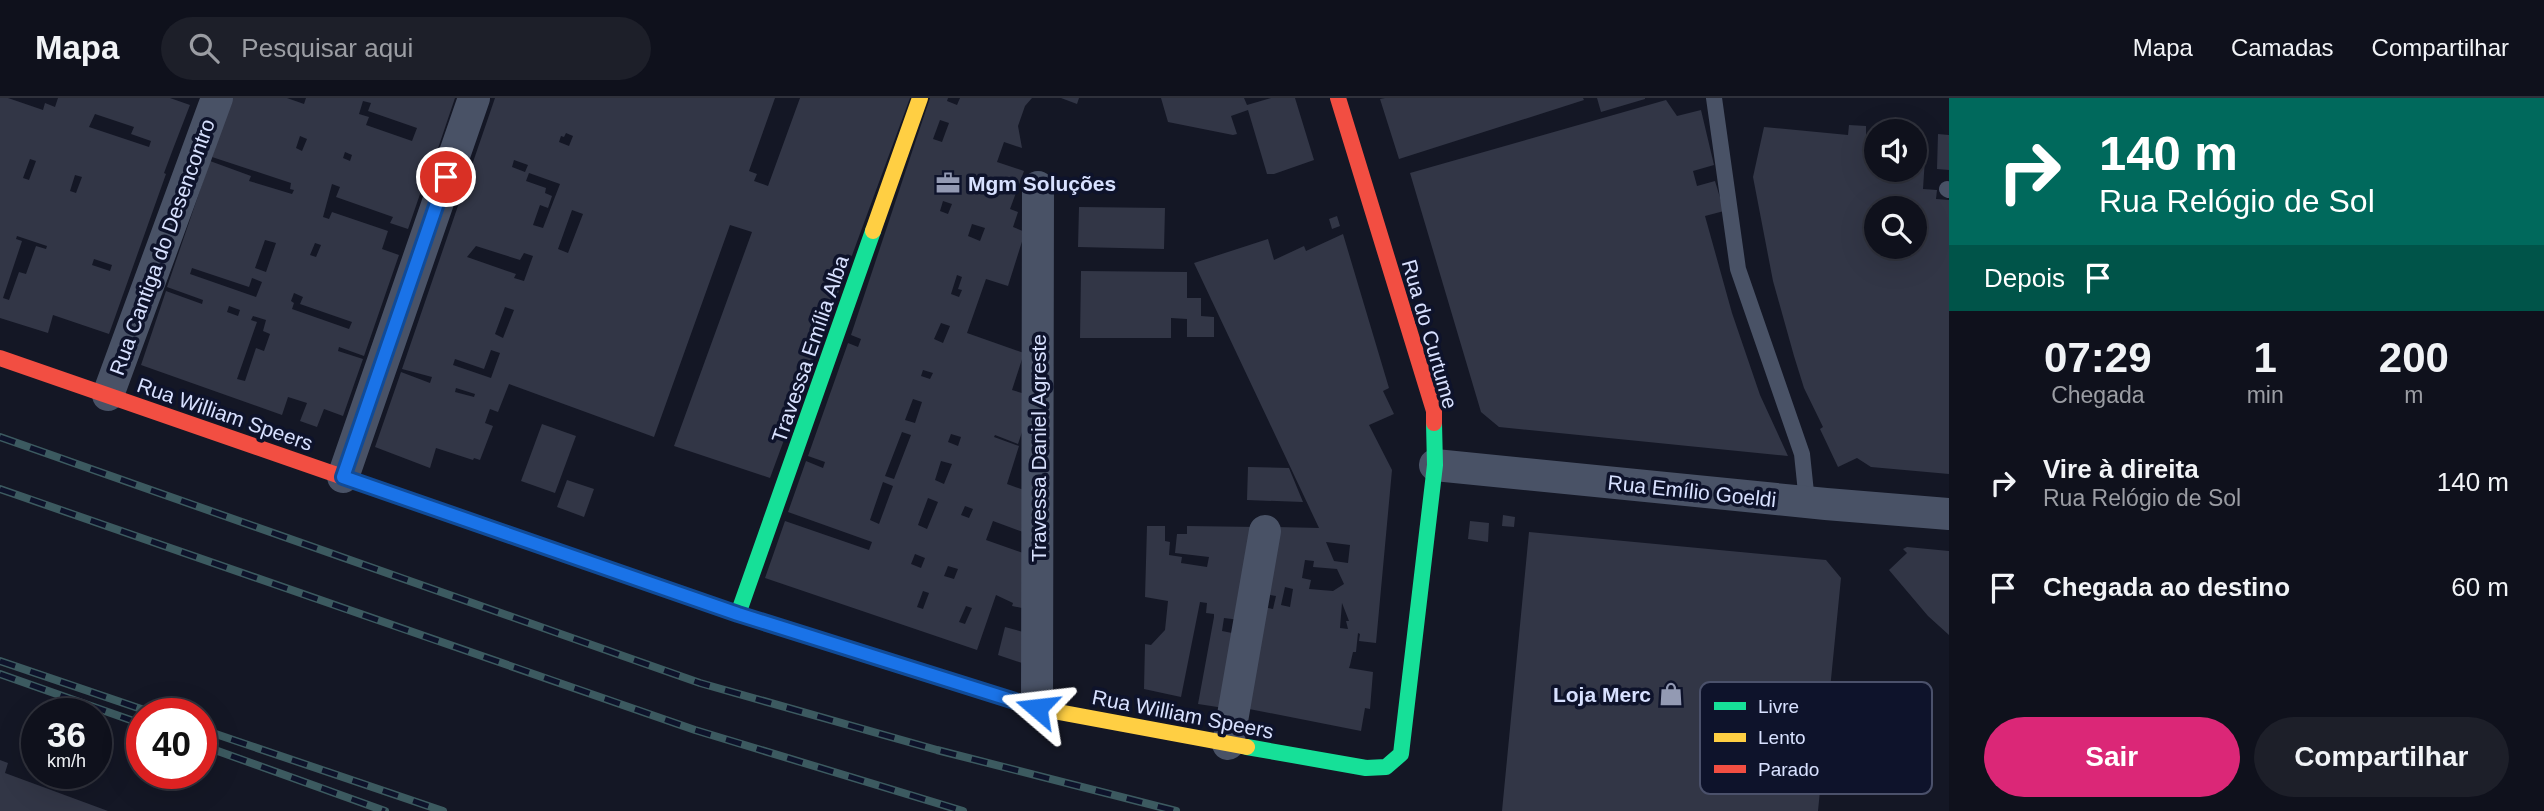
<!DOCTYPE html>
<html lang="pt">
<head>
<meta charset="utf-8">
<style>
  :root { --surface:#0f111c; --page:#1d1f29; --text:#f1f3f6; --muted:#9b9da3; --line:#2f313b; --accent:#db2777 }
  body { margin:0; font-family:Helvetica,sans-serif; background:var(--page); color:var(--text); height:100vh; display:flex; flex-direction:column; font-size:26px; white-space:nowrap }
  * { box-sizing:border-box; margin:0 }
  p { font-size:23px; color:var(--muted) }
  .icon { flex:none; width:38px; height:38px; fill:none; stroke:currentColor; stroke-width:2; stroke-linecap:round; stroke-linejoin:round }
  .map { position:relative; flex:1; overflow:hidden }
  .drawer { display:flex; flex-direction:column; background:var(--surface); width:595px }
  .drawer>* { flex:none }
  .banner { background:#00695c; color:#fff; overflow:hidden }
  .buttons { position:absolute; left:1864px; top:21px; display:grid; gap:14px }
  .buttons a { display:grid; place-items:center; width:63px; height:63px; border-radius:50%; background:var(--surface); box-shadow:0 7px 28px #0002,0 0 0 2px var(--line); font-size:35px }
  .speed { position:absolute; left:21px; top:600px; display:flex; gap:14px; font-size:35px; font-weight:700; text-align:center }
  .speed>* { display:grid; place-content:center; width:91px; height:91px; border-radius:50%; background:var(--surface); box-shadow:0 7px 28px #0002,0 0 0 2px var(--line); line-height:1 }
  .speed small { font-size:18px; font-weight:400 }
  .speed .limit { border:10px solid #d22; background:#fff; color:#111 }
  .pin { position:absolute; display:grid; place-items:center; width:60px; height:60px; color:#fff; margin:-30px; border:4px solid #fff; border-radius:50%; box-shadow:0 2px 7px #0007 }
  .me { position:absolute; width:77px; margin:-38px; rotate:287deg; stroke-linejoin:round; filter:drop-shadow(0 0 5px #0008) }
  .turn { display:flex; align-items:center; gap:24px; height:147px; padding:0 35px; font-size:32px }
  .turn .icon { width:91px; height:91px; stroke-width:2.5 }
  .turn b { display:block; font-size:49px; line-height:60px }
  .then { display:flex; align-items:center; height:66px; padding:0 35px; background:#0003; gap:14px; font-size:26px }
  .eta { display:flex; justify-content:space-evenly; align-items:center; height:119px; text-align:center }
  .eta b { font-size:42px; font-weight:600; line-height:49px }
  .cta { display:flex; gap:14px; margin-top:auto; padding:14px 35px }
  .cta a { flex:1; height:80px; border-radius:42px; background:var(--accent); color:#fff; font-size:28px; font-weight:600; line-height:80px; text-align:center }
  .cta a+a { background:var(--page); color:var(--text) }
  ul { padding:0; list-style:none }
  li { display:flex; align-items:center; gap:21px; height:105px; padding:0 35px }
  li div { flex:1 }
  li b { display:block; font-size:26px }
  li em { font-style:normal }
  header { display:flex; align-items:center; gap:42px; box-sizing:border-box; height:98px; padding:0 35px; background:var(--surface); border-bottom:2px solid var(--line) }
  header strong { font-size:33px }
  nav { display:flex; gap:38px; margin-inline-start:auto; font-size:24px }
  .search { width:490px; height:63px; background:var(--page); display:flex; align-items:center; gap:18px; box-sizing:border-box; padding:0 24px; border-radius:38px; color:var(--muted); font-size:26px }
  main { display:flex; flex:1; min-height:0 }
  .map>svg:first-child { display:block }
  .building { fill:#323646; fill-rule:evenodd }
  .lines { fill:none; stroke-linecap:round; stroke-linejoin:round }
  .lane { stroke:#495266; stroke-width:16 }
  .street { stroke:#495266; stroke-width:32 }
  .fast { stroke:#16e098; stroke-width:16 }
  .slow { stroke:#ffcf43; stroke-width:16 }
  .jam { stroke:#f24e42; stroke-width:16 }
  .rail-casing { stroke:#3c5a60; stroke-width:8 }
  .rail { stroke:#0e132b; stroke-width:5; stroke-dasharray:16; stroke-linecap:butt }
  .route-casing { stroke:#114b97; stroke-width:18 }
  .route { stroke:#1a73e8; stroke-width:12 }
  .labels { text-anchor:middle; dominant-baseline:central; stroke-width:7; stroke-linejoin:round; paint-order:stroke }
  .poi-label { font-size:21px; font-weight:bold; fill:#d8e1ff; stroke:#0e132b; text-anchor:start }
  .street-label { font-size:21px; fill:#d8e1ff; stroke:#0e132b }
  .key { fill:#0e132b; stroke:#4b516b; stroke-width:2 }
  .key-label { font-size:19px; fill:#d8e1ff }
</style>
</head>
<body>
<header>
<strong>Mapa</strong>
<div class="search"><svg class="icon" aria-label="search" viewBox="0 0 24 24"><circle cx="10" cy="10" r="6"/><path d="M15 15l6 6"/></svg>Pesquisar aqui</div>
<nav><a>Mapa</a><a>Camadas</a><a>Compartilhar</a></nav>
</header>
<main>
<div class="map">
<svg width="1949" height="713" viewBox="0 0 1949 713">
  <rect width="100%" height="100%" fill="#141725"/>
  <path class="building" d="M0,0H8L43,12L45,5L55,9L58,0H170L190,7L173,51L164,75L166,76L109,236L53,217L48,235L0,220ZM95,16L134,29L131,36L151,43L149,49L89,29ZM30,61L36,63L29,82L23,80ZM75,77L82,79L76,95L70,93ZM17,138L47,148L46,151L36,148L26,176L19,174L9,202L3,200L22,143L16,141ZM94,161L112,167L110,173L92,167Z
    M232,0H287L304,6L306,0H455L431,71L429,70L408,131L390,125L393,119L336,99L340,89L332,86L323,119L329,121L332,114L388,133L382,151L399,157L364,258L339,249L338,253L363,261L343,318L324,311L317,329L300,323L307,305L288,299L282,317L141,267L166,193L202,206L203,202L167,189L210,63L251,78L249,83L292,96L294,92L290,91L291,85L212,59ZM363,3L371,5L368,13L417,30L412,43L366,27L369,19L359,16ZM300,38L307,41L302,53L296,50ZM345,54L352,57L350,63L343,60ZM265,142L276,145L266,174L255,170ZM315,145L321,147L316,159L310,157ZM192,170L249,189L252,180L262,184L256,199L190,176ZM294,195L303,199L300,206L352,224L349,231L292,211L294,205L291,203ZM229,208L240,212L238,218L227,214ZM253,218L266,222L263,233L270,236L264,253L256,250L245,283L237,281L257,224L251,222Z
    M495,0H775L749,73L757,76L754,83L768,88L800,0H910L770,380L674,348L752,134L730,127L654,339L509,286L498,314L490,311L485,325L493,328L480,362L474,360L473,362L436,350L430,370L375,349L401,274L430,285L432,279L402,271ZM566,35L573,38L569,48L559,44L561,38L564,39ZM514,62L528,67L525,74L512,69ZM529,75L560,86L543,130L533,127L540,107L548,110L552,98L545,95L546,90L526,83ZM572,112L583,116L568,155L558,151ZM476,148L520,162L524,155L533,158L524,183L514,180L516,176L467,159ZM505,209L514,212L503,240L495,236ZM491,252L500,255L491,280L453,267L455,261L484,271ZM456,290L475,296L474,299L455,294Z
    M930,0H948L947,3L957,7L960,0H1032L1025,8L1018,28L1022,50L1004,44L997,64L1024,73L1010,111L1018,114L1013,129L1025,134L1008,188L986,181L967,235L1024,255L1012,292L1025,296L1022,334L1018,346L995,337L994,339L1019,348L1007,386L1024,392L1023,434L993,423L986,442L1023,455L1022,510L1012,508L1013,505L996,497L977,552L765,480L785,423L869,452L872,444L788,414L806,363L823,370L825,364L808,358L848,245L858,249L861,241L851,237ZM940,22L949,25L942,44L933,41ZM943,103L952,106L948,116L940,113ZM972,126L985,130L980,143L968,138ZM957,177L962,179L958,191L962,192L959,199L951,196ZM941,225L950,228L943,245L934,241ZM923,272L933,275L930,281L921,278ZM913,301L922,304L915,325L905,322ZM902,334L911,337L894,381L885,378ZM951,336L961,339L958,348L948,344ZM941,363L952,366L944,386L935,382ZM883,384L893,388L879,426L870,422ZM928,400L938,404L927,431L918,427ZM965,408L973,411L969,420L961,417ZM915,456L925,460L921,470L911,466ZM948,468L958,471L954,481L944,478ZM923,493L929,495L923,511L917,509ZM966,508L972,510L965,526L959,524Z
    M1061,0H1079L1077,6Z
    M1161,0H1244L1247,7L1271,0H1295L1314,62L1274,76H1267L1248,12L1231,18L1237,36L1233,37L1168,24Z
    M1385,0H1583L1584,2L1399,61L1380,1Z
    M1597,0H1645V1L1601,14Z
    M1666,2L1677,18L1701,12L1714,67L1693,73L1697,88L1715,83L1724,113L1705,118L1732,215L1760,297L1788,358L1499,329L1481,314L1410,75Z
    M1849,27L1866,28V39L1876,40V72H1914V44L1926,45L1923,91L1937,92L1936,101L1949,102V376L1871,369L1857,360L1838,369L1820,331L1823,329L1804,290L1794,258L1773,183L1753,79L1764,29L1848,37ZM1876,110H1914V149H1876Z
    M1938,36L1949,37V72L1937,71Z
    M1079,109L1165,110L1164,151L1078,149Z
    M1337,118L1340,128L1332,131L1329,121Z
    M1343,136L1389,290L1383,293L1394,316L1369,327L1392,372L1376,545L1359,543L1360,536L1358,535L1356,554H1353L1350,567L1349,570L1373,574L1370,611L1365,610L1361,633L1244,610L1263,509L1273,511L1276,498L1265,496L1277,429L1319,430L1194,165L1268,141L1274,162L1304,148L1306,153ZM1326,444L1350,447L1348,465L1334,463ZM1305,462L1314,463L1313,469L1337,471L1344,486L1333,493L1309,491L1311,482L1302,480ZM1285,489L1293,491L1290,509L1281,507ZM1342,505L1349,523H1346L1348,531L1340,530Z
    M1081,173L1187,174V200H1201V218L1214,219V239H1187V221L1171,220V240H1080Z
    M542,326L576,338L555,395L521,383Z
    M1248,369L1289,370L1303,404L1247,402Z
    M567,382L594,391L584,419L557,409Z
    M1503,417L1515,419L1514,429L1502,428Z
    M1470,423L1489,425L1488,444L1468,441Z
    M1147,428H1165V443L1170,444L1169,457L1182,459L1181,465L1207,469L1209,459L1175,455L1177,436H1187V428L1257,429L1240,522L1224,520L1222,533L1237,536L1224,610L1198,606L1214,519V516L1206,515L1207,505L1200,504L1181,599L1144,591L1145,546L1151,547L1165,532L1168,503L1145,499Z
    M1529,434L1826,462L1841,480L1818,713H1502Z
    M1907,449L1949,453V537L1928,518L1889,472L1907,455L1903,451Z
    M1005,529L1023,534L1022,565L998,557Z
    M0,662L8,665L5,675L108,713H0Z"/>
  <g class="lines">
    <path class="lane" d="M1714,0L1738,171L1802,356L1807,404
      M1947,91L1949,92"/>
    <path class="street" d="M108,297L217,0
      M1435,367L1826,406L1949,416
      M343,379L474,0
      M1037,610L1038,89
      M1228,646L1265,433"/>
    <path class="fast" d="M519,440L738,516L887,563
      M738,516L873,133
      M1247,649L1366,670L1386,669L1401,656L1435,367L1434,325"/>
    <path class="slow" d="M873,133L920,0
      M887,563L1037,610L1247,649"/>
    <path class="jam" d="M1338,0L1434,313V325
      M0,260L519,440"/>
    <g class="rail-casing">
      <path id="rail" d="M0,339L700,585L937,652L1176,713
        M0,391L695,632L963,713
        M0,563L156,616
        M0,576L142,626
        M201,631L443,713
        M201,647L385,713"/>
    </g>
    <use href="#rail" class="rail"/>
  </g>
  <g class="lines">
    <g class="route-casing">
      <path id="route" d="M446,79L343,379L738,516L1037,610"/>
    </g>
    <use href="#route" class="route"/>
  </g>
  <defs>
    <g id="office-bare" transform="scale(1.89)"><path d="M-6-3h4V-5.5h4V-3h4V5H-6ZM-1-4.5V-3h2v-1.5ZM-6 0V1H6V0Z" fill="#939ab3" stroke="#0e132b" stroke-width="2.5" paint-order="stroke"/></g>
    <g id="shop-bare" transform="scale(1.89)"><path d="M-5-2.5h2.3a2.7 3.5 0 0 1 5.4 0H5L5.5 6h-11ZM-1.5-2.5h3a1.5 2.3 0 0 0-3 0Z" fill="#939ab3" stroke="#0e132b" stroke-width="2.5" paint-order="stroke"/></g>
  </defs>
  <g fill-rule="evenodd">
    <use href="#office-bare" x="948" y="85"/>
    <use href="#shop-bare" x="1671" y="596"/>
  </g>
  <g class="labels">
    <g class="poi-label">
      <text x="968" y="85">Mgm Soluções</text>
      <text x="1651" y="596" text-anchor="end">Loja Merc</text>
    </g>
    <g class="street-label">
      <text transform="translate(162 149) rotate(-70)">Rua Cantiga do Desencontro</text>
      <text transform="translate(1430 236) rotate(74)">Rua do Curtume</text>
      <text transform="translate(810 251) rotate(-71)">Travessa Emília Alba</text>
      <text transform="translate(225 316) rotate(19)">Rua William Speers</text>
      <text transform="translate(1038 350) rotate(-90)">Travessa Daniel Agreste</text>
      <text transform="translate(1692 393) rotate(6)">Rua Emílio Goeldi</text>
      <text transform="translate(1183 616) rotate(11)">Rua William Speers</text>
    </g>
  </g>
  <rect x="1700" y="584" width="232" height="112" rx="10" class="key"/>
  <rect x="1714" y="604" width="32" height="8" fill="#16e098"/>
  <rect x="1714" y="635" width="32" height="9" fill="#ffcf43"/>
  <rect x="1714" y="667" width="32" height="8" fill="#f24e42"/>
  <g class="key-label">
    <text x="1758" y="615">Livre</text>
    <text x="1758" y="646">Lento</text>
    <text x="1758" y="678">Parado</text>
  </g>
</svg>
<div class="buttons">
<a><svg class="icon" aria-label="sound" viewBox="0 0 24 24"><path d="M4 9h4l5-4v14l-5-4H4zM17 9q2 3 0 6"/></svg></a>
<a><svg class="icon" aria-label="search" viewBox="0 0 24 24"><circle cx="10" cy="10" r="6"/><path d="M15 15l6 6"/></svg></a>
</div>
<div class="speed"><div>36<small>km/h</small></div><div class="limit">40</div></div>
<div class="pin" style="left:446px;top:79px;background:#d93025"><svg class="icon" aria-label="arrive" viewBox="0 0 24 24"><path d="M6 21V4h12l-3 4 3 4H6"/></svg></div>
<svg class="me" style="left:1037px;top:610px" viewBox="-20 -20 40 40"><path d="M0-17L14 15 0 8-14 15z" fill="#1a73e8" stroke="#fff" stroke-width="4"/></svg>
</div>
<section class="drawer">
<div class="banner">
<div class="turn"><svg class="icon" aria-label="right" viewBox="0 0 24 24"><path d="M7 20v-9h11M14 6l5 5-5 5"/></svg><div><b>140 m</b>Rua Relógio de Sol</div></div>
<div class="then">Depois<svg class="icon" aria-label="arrive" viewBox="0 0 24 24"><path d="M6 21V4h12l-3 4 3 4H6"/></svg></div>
</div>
<div class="eta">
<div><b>07:29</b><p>Chegada</p></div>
<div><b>1</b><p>min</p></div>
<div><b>200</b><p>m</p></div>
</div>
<ul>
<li><svg class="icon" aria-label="right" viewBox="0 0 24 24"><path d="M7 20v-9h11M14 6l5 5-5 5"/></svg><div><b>Vire à direita</b><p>Rua Relógio de Sol</p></div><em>140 m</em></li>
<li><svg class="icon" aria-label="arrive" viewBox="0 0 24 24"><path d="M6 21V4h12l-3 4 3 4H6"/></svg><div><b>Chegada ao destino</b></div><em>60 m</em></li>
</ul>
<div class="cta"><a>Sair</a><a>Compartilhar</a></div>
</section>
</main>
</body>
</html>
